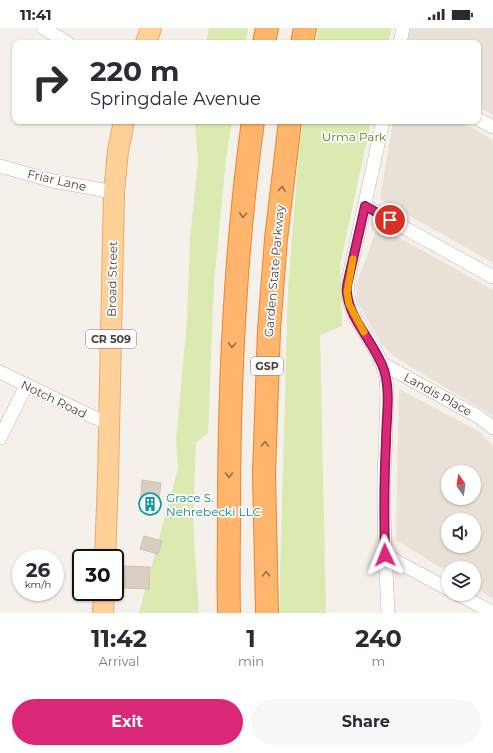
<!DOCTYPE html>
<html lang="en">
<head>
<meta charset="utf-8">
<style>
  :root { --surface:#fff; --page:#f7f7f7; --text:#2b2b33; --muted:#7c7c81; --accent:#db2777 }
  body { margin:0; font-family:Montserrat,sans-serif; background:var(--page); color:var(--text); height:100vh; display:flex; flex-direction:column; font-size:15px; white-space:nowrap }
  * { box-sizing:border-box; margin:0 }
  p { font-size:13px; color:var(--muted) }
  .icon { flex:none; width:22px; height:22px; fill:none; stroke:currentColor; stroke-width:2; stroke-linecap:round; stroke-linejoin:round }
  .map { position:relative; height:585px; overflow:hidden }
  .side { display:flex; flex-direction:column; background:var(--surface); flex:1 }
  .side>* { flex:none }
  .top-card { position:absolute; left:12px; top:12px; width:469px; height:84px; border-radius:8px; box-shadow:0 1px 3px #0004; background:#fff; color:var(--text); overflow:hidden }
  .needle { width:26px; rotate:347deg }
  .buttons { position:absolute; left:441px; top:437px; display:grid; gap:8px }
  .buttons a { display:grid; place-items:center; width:40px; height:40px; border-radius:50%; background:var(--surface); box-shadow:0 1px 3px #0004; font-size:20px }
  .speed { position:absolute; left:12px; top:521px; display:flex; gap:8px; font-size:20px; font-weight:700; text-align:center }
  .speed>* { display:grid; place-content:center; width:52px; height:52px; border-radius:50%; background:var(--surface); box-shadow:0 1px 3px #0004; line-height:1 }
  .speed small { font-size:10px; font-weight:400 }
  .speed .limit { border:2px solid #111; border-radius:6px; background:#fff; color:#111 }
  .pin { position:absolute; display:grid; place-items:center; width:34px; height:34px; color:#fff; margin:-17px; border:2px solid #fff; border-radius:50%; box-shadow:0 1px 4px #0007 }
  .me { position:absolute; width:44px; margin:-22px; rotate:358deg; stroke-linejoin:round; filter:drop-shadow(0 0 3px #0008) }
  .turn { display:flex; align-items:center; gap:14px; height:84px; padding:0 12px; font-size:18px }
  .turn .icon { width:52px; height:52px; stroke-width:2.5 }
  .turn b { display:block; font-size:28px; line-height:34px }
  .eta { display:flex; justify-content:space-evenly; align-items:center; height:68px; text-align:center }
  .eta b { font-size:24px; font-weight:700; line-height:28px }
  .cta { display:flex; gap:8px; margin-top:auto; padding:8px 12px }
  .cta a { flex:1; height:46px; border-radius:24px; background:var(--accent); color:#fff; font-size:16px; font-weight:700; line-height:46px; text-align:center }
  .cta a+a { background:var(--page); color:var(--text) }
  .status { display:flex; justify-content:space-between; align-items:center; height:28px; padding:0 20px; background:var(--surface); direction:ltr }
  .status svg { height:11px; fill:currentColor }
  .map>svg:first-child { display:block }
  .residential { fill:#e9e1d8; fill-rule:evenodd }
  .green { fill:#daeab1 }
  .building { fill:#dacdc1; stroke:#d2c0b1 }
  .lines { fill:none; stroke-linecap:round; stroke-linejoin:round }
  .minor-casing { stroke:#c1b6ac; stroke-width:14 }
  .primary-casing { stroke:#e8ab65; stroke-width:22 }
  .motorway-casing { stroke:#e38736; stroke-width:24 }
  .minor { stroke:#fff; stroke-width:13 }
  .primary { stroke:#ffd199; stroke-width:20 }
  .motorway { stroke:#ffb56b; stroke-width:22 }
  .oneway { stroke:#926e4c }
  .route-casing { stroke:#8e194d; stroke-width:10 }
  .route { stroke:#db2777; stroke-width:7 }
  .slow { stroke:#f59e0b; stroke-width:7 }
  .labels { text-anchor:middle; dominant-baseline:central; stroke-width:3.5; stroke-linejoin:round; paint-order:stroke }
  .shield { fill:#fff; stroke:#807973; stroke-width:1 }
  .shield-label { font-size:11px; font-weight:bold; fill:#4a3f37 }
  .park-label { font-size:12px; fill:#577e28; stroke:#fff }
  .street-label { font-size:12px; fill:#4a3f37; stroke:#fff }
  .culture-label { font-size:12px; fill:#0d838f; stroke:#fff; text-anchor:start }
</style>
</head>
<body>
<div class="status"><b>11:41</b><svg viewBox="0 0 49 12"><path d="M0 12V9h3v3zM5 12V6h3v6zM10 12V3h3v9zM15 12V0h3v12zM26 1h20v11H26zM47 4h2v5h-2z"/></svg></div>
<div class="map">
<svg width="493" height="585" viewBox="0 0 493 585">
  <rect width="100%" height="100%" fill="#f5f0ea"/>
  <path class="residential" d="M406,0H493V87L478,79V15H405Z
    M393,93H460L493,112V235L380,171Z
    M378,198L493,262V388L395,329L382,317L357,273L356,257Z
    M399,361L480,404L493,418V571L474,559V540H448V544L396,512ZM448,444H474V470H448ZM448,492H474V518H448Z"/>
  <path class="green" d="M209,0H248L246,15H206Z
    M318,0H392L388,15H316Z
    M195,93H232L226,131L214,255L208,405L196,415L193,494L199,585H139L178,440L176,412L187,293L190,211L198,133Z
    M303,93H371L340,237L342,298L320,307L326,585H279L288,261L299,122Z"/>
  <path class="building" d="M142,452L161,455L157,486L140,483Z
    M144,508L162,513L158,526L140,521Z
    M125,538L150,539L149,561L124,560Z"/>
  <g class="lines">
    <g class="minor-casing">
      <path id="minor" d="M43,0L68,15
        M400,15L403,0
        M478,91L493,99
        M383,93L348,253C344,290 376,311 385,345C388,360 387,374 386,390C386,409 385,429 384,448C383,494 386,539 388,585
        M0,138L53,153L114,164
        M365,178L493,249
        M381,335L479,389L493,400
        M0,344L93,389L109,395
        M0,410L26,358
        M385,527L448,561
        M458,566L493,585"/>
    </g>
    <g class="primary-casing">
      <path id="primary" d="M146,15L151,0
        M105,530L108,451L114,164L118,123L124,93
        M103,585L104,564"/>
    </g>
    <g class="motorway-casing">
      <path id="motorway" d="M264,15L267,0
        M302,15L305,0
        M229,585C228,552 229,518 229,485C229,354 235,223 253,93
        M267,585L264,445L269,302L276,211L290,93"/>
    </g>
    <use href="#minor" class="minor"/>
    <use href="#primary" class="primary"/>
    <use href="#motorway" class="motorway"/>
  </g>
  <defs><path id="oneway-chevron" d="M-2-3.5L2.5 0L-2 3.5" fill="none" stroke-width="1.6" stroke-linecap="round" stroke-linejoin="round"/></defs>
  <g class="oneway">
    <use href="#oneway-chevron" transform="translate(282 161) rotate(-83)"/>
    <use href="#oneway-chevron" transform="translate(243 187) rotate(95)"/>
    <use href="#oneway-chevron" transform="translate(232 317) rotate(93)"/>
    <use href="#oneway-chevron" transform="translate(265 416) rotate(-88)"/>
    <use href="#oneway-chevron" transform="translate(229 447) rotate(90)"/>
    <use href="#oneway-chevron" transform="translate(266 546) rotate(-92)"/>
  </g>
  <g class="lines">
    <g class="route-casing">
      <path id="route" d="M385,527C384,490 384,452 386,414C386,391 391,364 384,342C375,315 350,293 347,265C346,261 347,257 348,253L365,178L390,192"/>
    </g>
    <use href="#route" class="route"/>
    <path class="slow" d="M353,231L347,264L349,276L364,304"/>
  </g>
  <defs>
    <g id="building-ring" transform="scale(1.15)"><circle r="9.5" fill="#fff" stroke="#0f9aa8" stroke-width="1.5"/><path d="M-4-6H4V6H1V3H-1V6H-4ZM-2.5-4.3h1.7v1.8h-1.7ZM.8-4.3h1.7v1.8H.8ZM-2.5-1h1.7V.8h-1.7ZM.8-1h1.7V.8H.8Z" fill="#0f9aa8"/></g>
  </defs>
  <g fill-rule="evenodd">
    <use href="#building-ring" x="150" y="476"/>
  </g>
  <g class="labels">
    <g class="shield">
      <rect x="86" y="302" width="50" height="18" rx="3"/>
      <rect x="251" y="329" width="32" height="18" rx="3"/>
    </g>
    <g class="shield-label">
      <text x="111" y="311">CR 509</text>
      <text x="267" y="338">GSP</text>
    </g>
    <g class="park-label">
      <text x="354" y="108">Urma Park</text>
    </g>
    <g class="street-label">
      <text transform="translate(57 152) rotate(13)">Friar Lane</text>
      <text transform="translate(274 243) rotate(-85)">Garden State Parkway</text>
      <text transform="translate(112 251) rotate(-89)">Broad Street</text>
      <text transform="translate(438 366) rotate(29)">Landis Place</text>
      <text transform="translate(54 371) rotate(26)">Notch Road</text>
    </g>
    <g class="culture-label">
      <text x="166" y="469">Grace S.<tspan x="166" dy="14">Nehrebecki LLC</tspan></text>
    </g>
  </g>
</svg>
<div class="buttons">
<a><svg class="needle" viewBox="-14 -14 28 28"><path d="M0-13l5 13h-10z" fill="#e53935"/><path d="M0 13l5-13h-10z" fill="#7c7c81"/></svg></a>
<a><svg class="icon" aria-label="sound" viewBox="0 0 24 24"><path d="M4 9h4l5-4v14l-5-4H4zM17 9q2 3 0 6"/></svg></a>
<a><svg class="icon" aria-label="layers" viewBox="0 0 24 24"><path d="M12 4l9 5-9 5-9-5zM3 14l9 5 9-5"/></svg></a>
</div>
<div class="speed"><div>26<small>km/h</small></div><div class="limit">30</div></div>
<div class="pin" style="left:390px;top:192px;background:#d93025"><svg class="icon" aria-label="arrive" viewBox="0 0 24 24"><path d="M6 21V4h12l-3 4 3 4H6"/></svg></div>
<svg class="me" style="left:385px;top:527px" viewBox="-20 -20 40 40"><path d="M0-17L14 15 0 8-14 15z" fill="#db2777" stroke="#fff" stroke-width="4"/></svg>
<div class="top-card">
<div class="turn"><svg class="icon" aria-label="right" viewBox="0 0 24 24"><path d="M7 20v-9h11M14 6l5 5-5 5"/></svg><div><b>220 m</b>Springdale Avenue</div></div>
</div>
</div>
<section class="side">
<div class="eta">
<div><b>11:42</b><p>Arrival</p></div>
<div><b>1</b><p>min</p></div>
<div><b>240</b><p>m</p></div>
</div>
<div class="cta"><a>Exit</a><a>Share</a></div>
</section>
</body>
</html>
